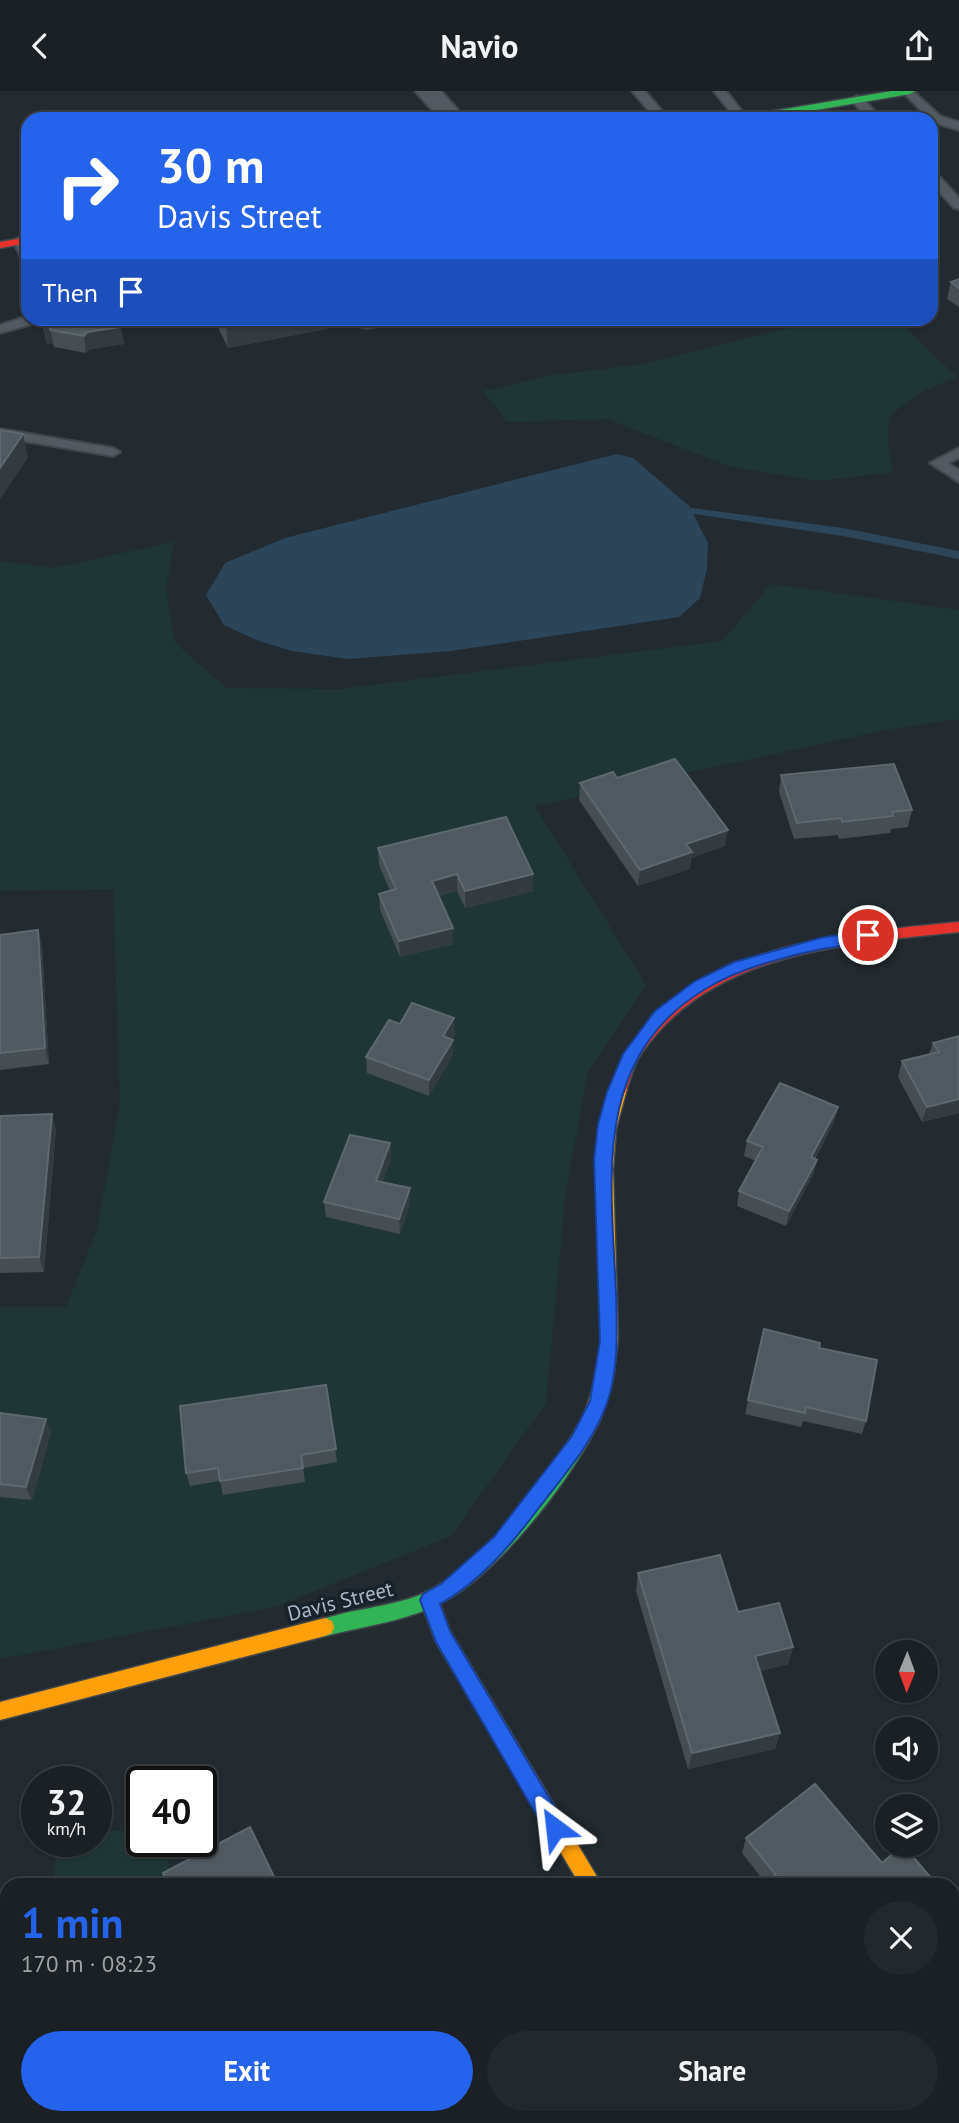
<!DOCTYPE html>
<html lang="en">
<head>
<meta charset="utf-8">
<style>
  :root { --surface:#1a2024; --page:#23282c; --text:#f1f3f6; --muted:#9fa3a6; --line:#383e41; --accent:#2563eb }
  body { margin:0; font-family:"PT Sans",sans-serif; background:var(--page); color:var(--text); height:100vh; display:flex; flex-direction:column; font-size:26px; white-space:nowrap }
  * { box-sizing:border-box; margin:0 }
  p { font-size:23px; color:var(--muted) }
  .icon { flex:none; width:38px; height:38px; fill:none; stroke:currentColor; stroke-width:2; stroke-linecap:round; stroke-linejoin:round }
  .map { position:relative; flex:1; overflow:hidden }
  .drawer { position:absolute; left:0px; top:1787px; width:959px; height:247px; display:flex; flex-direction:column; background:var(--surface); border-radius:21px 21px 0 0; box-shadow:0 2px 5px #0004,0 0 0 2px var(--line) }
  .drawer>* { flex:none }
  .hud { position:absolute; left:21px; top:21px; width:917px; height:214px; border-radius:21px; box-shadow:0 2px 5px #0004,0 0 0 2px var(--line); background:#2563eb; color:#fff; overflow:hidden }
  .needle { width:46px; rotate:181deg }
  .buttons { position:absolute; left:875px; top:1549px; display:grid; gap:14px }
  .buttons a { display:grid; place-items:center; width:63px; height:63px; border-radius:50%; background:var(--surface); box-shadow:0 2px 5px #0004,0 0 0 2px var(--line); font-size:35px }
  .speed { position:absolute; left:21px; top:1675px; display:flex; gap:14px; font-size:35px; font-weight:700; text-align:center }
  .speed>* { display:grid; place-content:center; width:91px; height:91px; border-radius:50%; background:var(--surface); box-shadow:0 2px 5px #0004,0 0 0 2px var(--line); line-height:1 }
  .speed small { font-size:18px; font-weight:400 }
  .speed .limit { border:4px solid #111; border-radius:10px; background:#fff; color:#111 }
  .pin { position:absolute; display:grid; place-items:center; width:60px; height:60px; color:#fff; margin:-30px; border:4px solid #fff; border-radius:50%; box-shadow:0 2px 7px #0007 }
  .me { position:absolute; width:77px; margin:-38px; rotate:330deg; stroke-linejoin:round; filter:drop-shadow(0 0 5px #0008) }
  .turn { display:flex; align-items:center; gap:24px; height:147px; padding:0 21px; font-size:32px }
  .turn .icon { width:91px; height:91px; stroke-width:2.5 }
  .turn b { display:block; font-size:49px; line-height:60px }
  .then { display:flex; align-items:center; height:66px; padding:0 21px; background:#0003; gap:14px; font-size:26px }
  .round { display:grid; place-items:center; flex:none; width:74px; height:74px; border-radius:37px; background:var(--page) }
  .summary { display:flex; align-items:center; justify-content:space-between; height:119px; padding:0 21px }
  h1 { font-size:42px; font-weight:700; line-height:52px; color:var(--accent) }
  .primary-button { display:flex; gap:14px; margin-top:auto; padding:14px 21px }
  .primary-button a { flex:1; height:80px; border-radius:42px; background:var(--accent); color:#fff; font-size:28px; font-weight:700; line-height:80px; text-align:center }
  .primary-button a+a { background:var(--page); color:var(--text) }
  header { display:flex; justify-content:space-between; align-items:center; height:91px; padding:0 21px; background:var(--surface); font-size:32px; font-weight:700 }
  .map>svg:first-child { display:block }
  .green { fill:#203636 }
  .water { fill:#2c4559 }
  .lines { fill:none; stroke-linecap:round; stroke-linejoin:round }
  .stream { fill:#2c4559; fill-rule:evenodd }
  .lane-casing { stroke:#40474b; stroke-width:4 }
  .street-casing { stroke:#40474b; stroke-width:4 }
  .fast-casing { stroke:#40474b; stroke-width:3 }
  .slow-casing { stroke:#40474b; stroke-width:3 }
  .jam-casing { stroke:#40474b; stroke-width:3 }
  .lane { fill:#525960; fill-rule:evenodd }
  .street { fill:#525960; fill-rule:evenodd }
  .fast { fill:#30b455; fill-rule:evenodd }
  .slow { fill:#ff9f0a; fill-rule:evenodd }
  .jam { fill:#e5322d; fill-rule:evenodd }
  .wall { fill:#464d53 }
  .shaded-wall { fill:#333b40 }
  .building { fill:#50595f; stroke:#5e686f; stroke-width:2 }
  .route { fill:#2563eb; stroke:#184099; stroke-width:2 }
  .labels { text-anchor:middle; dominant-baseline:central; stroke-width:7; stroke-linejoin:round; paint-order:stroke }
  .street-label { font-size:21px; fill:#aab8c5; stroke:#17222b }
</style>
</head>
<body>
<header><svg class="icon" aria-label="back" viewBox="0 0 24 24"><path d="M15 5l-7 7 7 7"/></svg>Navio<svg class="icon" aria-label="share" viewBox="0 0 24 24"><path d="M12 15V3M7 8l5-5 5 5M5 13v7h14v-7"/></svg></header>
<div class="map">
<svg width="959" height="2032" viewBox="0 0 959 2032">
  <rect width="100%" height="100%" fill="#232b30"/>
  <path class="green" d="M824,228H896L957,286L922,301L889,325L888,351L893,381L819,390L731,376L607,328L507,331L483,300L547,285L643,273Z
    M174,451L166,497L175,552L227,597L340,598L722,550L771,493L959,519V628L885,639L535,715L646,894L588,981L566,1099L546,1312L451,1445L275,1516L0,1568V1216H66L97,1139L120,1013L113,798L0,800V470L53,477Z
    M96,1739L142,1741V1750H161L177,1794H54L56,1750H96Z
    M41,2027L264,2026L266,2032H41Z"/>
  <path class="water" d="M617,363L633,367L689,415L708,452L707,477L700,507L679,526L451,560L348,568L292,560L259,550L224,534L206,504L225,472L285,447Z"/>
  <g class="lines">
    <path class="stream" d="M692,417L843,437L959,460V468L843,445L688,422V418Z"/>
    <g class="lane-casing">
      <path id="lane" d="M632,0H645L669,28H656Z
        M714,0H726L748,28H736Z
        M902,0H913L940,25L959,31V39L932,31Z
        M857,5L861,6L882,28H869L851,9Z
        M931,81L936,82L959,107V118L954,117L931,92Z
        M20,146L25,147L28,153V171L23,170L13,150Z
        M28,225L41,228L39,231L0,242V234Z
        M357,228H401L399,231L367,237L362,236Z
        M0,338L113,357L120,361L113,365L0,346Z
        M959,357V367L948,372L959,379V391L930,372Z"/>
    </g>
    <g class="street-casing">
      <path id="street" d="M415,0H441L466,28H440Z
        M731,2026H786L788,2032H733Z"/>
    </g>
    <g class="fast-casing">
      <path id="fast" d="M892,0H915L910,3L763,28H740L745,25Z
        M592,1319L598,1321L601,1327C573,1387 495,1489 433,1516C399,1531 361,1536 325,1545L318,1542L316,1536L318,1530C352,1517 389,1517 422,1503C486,1475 552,1381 586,1321Z"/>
    </g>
    <g class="slow-casing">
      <path id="slow" d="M619,992L625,994L627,998L616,1038L613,1079L618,1247L613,1288L601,1327L598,1333L592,1335L586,1333L583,1327L596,1288L601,1247L597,1079L601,1038L611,998L613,994Z
        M429,1500L436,1503L450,1540L602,1794H580L436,1551L420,1509L422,1503Z
        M325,1527L332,1530L334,1536L332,1542L325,1545L0,1629V1611Z"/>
    </g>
    <g class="jam-casing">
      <path id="jam" d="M28,146V152L0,157V151Z
        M959,831V841C846,853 711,860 641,963C632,975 631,990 625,1002H613L611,998C654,856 836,843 959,831Z"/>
    </g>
    <use href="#lane" class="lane"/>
    <use href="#street" class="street"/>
    <use href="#fast" class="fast"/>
    <use href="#slow" class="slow"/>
    <use href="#jam" class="jam"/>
  </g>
  <path class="wall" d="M959,188V216L947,208L951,191Z
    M41,228H119L124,253L90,258L86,262L54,256L53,252L47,253Z
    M214,228H346V234L228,257Z
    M781,684L912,719L908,736L891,738L890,742L839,748L838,744L794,748L779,701Z
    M617,687L725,755L691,767L690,778L638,795L579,709L580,692Z
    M378,757L533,800L465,817L457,800L438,805L453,837V853L400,866L380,819L379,803L390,800L379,774Z
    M38,839L42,855L49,973L0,979V844Z
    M400,933L455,943L452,948L453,949V964L429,1005L367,982L366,966Z
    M959,945V1022L922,1031L898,986L902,970L929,963L933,952Z
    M838,1016L834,1031L815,1068L817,1069L813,1084L786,1135L737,1115L739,1100L756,1070L744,1065L747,1050Z
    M0,1025L56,1038L44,1181L0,1182Z
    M390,1052L391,1068L382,1092L410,1113L400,1143L326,1126L324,1111Z
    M764,1238L819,1257L866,1330L862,1343L803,1330L801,1336L745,1323Z
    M326,1294L337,1371L303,1377L305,1391L223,1404L220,1390L190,1395L186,1382Z
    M0,1322L51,1341L32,1409L0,1406Z
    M638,1482L738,1521L793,1556L788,1573L760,1580L780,1642L775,1658L688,1678L636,1500Z
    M746,1747L882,1772L937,1794H767L742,1762Z"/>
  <path class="shaded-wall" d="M257,228H346V234L228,257L226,234Z
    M50,235L53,252L47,253L44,236Z
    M121,236L124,253L90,258L86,262L84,245L87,241Z
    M23,343L28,367L0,408V377Z
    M728,739L725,755L691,767L690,778L638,795L640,779L686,753Z
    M457,783V800L432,806V790Z
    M533,783V800L465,817V800Z
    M453,837V853L400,866L399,850Z
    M38,839L42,855L49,973L45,957Z
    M454,927L455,943L444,961L443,945Z
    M453,949V964L429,1005V989Z
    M959,1008V1022L922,1031L927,1016Z
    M838,1016L834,1031L807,1081L811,1066Z
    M52,1023L56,1038L44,1181L39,1166Z
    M390,1052L391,1068L377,1106L376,1090Z
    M817,1069L813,1084L786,1135L789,1120Z
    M410,1097V1113L400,1143L399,1128Z
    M46,1328L51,1341L32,1409L26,1396Z
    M793,1556L788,1573L750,1582L755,1565Z
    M780,1642L775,1658L688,1678L692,1662Z"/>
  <path class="building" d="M959,188V197L951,191Z
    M42,228H119L121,236L87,241L84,245L50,239V235L44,236Z
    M223,228H257L226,234Z
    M0,339L23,343L0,377Z
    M675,668L728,739L686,753L692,761L640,779L580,692L613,681L617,687Z
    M894,673L912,719L892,721L893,725L842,731L841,727L797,732L781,684Z
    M506,726L533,783L465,800L457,783L432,790L453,837L399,850L379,803L396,798L378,757Z
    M38,839L45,957L0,962V844Z
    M412,912L454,927L443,945L453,949L429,989L366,966L389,929L400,933Z
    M959,945V1008L927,1016L902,970L939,961L933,952Z
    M780,992L838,1016L811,1066L817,1069L789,1120L739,1100L763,1056L747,1050Z
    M52,1023L39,1166L0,1167V1025Z
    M350,1044L390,1052L376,1090L410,1097L399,1128L324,1111Z
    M764,1238L820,1252L819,1257L877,1269L866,1330L806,1316L805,1322L748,1309Z
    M326,1294L336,1358L301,1364L303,1377L220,1390L218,1377L186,1382L180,1315Z
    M0,1322L46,1328L26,1396L0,1393Z
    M720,1464L738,1521L779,1512L793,1556L755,1565L780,1642L692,1662L638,1482Z
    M815,1693L882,1772L903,1754L937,1794H775L770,1788L776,1784L746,1747Z
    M250,1736L278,1794H168L163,1782Z
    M349,2026H371L375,2032H341Z"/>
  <path class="route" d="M868,839L876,844L873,848C857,854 839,855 822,858C783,866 740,877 707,897C591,966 611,1088 616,1202C617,1237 619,1278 607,1312C593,1352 563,1385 538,1418C511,1454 480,1491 440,1513L450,1540L563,1730L565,1737L563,1744L555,1747L548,1744L436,1551L420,1509L423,1503L441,1493L494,1446L572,1345L590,1310L600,1250L594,1069L598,1033L607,1001L623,963L655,920L695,890L734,871L820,847Z"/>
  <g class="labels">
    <g class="street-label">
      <text transform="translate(340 1510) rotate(-14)">Davis Street</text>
    </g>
  </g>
</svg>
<div class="buttons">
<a><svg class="needle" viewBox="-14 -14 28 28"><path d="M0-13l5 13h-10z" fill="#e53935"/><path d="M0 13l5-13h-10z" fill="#9fa3a6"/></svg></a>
<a><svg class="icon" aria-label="sound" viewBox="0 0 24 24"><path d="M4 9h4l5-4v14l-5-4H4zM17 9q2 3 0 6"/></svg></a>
<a><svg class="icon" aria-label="layers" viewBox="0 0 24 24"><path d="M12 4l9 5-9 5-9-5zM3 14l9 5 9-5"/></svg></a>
</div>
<div class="speed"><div>32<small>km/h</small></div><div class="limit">40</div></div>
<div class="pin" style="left:868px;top:844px;background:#d93025"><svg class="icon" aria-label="arrive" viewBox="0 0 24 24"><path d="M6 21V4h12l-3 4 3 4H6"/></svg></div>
<svg class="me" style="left:555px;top:1737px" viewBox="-20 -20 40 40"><path d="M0-17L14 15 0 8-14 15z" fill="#2563eb" stroke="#fff" stroke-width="4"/></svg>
<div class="hud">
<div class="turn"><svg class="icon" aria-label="right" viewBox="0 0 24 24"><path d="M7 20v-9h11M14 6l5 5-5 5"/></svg><div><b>30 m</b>Davis Street</div></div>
<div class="then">Then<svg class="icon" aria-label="arrive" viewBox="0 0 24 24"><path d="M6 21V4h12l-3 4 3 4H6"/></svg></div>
</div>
<section class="drawer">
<div class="summary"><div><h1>1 min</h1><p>170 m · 08:23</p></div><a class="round"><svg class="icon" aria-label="close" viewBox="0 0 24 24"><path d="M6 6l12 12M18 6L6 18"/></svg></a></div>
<div class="primary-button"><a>Exit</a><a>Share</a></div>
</section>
</div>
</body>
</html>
